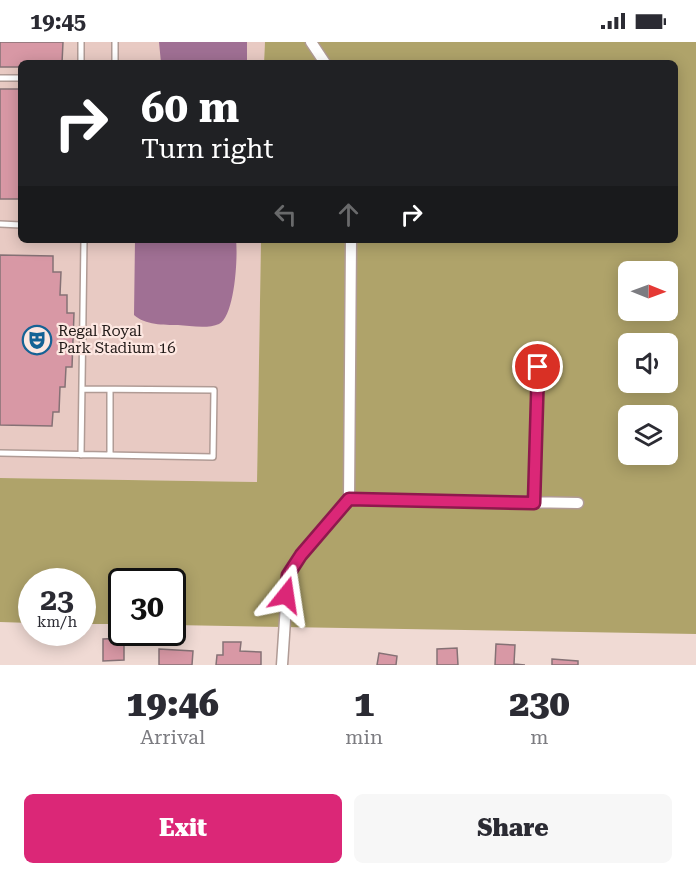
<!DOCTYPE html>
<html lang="en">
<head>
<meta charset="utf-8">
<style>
  :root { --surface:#fff; --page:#f7f7f7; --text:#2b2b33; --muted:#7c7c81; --accent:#db2777 }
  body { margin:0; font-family:"Roboto Serif",serif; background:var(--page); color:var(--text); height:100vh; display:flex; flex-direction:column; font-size:22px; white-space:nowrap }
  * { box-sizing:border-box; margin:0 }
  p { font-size:20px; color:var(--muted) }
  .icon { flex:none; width:33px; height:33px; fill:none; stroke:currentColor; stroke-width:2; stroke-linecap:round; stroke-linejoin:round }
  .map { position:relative; height:623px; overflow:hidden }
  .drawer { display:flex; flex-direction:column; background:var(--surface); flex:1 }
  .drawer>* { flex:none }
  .hud { position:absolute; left:18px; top:18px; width:660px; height:183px; border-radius:9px; box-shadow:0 3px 15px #0003; background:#202124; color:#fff; overflow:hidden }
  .needle { width:39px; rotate:91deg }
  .tools { position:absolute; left:618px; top:219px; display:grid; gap:12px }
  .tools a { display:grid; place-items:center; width:60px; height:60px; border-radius:9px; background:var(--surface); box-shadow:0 3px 15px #0003; font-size:30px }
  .speed { position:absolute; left:18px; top:526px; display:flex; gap:12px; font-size:30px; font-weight:700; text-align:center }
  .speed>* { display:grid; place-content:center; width:78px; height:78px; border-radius:50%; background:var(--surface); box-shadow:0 3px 15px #0003; line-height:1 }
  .speed small { font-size:15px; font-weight:400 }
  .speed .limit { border:3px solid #111; border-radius:9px; background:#fff; color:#111 }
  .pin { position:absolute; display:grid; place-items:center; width:51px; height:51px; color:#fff; margin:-26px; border:3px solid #fff; border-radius:50%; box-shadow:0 2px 6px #0007 }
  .me { position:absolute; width:66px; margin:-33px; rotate:15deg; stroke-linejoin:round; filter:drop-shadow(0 0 4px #0008) }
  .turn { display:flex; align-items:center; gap:21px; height:126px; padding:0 24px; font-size:27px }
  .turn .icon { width:78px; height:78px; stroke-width:2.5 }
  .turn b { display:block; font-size:42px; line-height:51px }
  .lanes { display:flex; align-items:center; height:57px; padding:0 24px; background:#0003; justify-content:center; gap:30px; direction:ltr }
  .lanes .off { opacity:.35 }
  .eta { display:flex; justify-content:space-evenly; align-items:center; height:102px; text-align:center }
  .eta b { font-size:36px; font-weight:800; line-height:42px }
  .action { display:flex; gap:12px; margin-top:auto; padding:12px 24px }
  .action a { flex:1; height:69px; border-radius:9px; background:var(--accent); color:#fff; font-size:24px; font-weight:800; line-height:69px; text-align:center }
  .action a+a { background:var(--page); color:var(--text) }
  .status { display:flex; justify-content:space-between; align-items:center; height:42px; padding:0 30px; background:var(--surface); direction:ltr }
  .status svg { height:16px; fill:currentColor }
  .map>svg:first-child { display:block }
  .built { fill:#e8cac3 }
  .forest { fill:#afa36a; fill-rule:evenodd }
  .water { fill:#a07094 }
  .building { fill:#d898a5; stroke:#857175; stroke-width:1.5 }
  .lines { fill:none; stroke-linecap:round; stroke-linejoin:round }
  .service-casing { stroke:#b09b95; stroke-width:8 }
  .minor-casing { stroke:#b09b95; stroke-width:13 }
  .service { stroke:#fff; stroke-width:5 }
  .minor { stroke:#fff; stroke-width:10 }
  .route-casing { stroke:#8e194d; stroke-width:15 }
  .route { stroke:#db2777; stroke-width:10 }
  .labels { text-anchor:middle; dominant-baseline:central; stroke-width:4.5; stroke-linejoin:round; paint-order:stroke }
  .poi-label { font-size:15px; fill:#221a18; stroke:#fde7e1; text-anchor:start }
</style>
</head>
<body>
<div class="status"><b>19:45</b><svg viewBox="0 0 49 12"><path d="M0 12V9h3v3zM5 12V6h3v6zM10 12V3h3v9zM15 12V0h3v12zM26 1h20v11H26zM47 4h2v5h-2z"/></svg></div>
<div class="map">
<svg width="696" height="623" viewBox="0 0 696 623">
  <rect width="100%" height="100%" fill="#f0dad4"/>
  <path class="built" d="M0,0H265L264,21H21V198H261L257,440L0,436Z"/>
  <path class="forest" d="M265,0H696V592L173,583L172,540H122L121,582H83L82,540H32L31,581L0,580V436L257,440L261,198H675V21H264ZM628,230H668V268H628ZM628,302H668V340H628ZM628,374H668V412H628Z"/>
  <path class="water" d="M159,0H247V21H161Z
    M135,198H236C238,214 235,274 219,282C208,287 190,284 178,283C164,283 145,283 134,273Z"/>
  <path class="building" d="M0,0H63L62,21H21V25H0Z
    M0,47H21L20,157H0Z
    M0,213L53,214V230H61L60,253H67V271H74L72,325H66L65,345H60L59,370H53L52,384L0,383Z
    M124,596V618L103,619V597Z
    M223,600H241L240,609L261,610V623H216L217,613H223Z
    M496,602L515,603L514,622L525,623H495Z
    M457,606L458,623H437V607Z
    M159,607L193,609L192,623H159Z
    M379,611L397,614L396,623H377Z
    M552,617L578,619V623H552Z"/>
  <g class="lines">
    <g class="service-casing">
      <path id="service" d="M81,21V0
        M115,21V0
        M0,36H21
        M0,182L21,183
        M0,411L213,415L214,348L82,347
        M81,413L84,198
        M110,413V349"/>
    </g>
    <g class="minor-casing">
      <path id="minor" d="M311,0L325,21
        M349,457L351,198
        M534,461L538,325
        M282,623L288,533L301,513L349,457L578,461"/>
    </g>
    <use href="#service" class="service"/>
    <use href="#minor" class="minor"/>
  </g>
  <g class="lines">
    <g class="route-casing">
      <path id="route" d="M286,553L288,533L301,513L349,457L534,461L538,325"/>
    </g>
    <use href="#route" class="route"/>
  </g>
  <defs>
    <g id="theatre-ring" transform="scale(1.5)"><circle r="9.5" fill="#fde7e1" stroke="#156295" stroke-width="1.5"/><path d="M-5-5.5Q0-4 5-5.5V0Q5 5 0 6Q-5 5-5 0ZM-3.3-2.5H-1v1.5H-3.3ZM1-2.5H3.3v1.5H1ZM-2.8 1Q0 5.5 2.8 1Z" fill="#156295"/></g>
  </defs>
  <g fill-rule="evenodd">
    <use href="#theatre-ring" x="37" y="298"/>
  </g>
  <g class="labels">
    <g class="poi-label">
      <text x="58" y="289">Regal Royal<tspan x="58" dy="17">Park Stadium 16</tspan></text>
    </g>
  </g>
</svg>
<div class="tools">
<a><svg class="needle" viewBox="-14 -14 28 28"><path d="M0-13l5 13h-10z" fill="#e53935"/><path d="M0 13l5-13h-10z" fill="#7c7c81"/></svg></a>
<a><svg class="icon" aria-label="sound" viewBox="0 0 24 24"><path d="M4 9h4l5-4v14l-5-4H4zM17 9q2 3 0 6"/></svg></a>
<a><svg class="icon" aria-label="layers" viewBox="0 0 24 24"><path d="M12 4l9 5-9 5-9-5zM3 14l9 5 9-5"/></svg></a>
</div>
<div class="speed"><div>23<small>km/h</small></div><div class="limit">30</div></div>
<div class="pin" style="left:538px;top:325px;background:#d93025"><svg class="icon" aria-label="arrive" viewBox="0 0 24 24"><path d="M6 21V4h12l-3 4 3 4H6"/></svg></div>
<svg class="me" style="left:286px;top:553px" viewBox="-20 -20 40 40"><path d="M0-17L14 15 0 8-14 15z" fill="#db2777" stroke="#fff" stroke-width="4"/></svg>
<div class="hud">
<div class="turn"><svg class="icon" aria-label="right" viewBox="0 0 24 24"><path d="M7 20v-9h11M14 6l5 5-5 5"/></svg><div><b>60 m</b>Turn right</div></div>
<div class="lanes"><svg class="icon off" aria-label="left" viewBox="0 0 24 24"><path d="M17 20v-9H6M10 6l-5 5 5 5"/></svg><svg class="icon off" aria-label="ahead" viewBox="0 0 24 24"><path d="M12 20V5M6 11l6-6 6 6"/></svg><svg class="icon" aria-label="right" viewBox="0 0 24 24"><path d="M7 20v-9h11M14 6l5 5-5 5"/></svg></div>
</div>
</div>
<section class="drawer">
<div class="eta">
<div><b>19:46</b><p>Arrival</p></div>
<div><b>1</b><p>min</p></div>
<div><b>230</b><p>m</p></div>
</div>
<div class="action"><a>Exit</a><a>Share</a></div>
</section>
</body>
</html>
